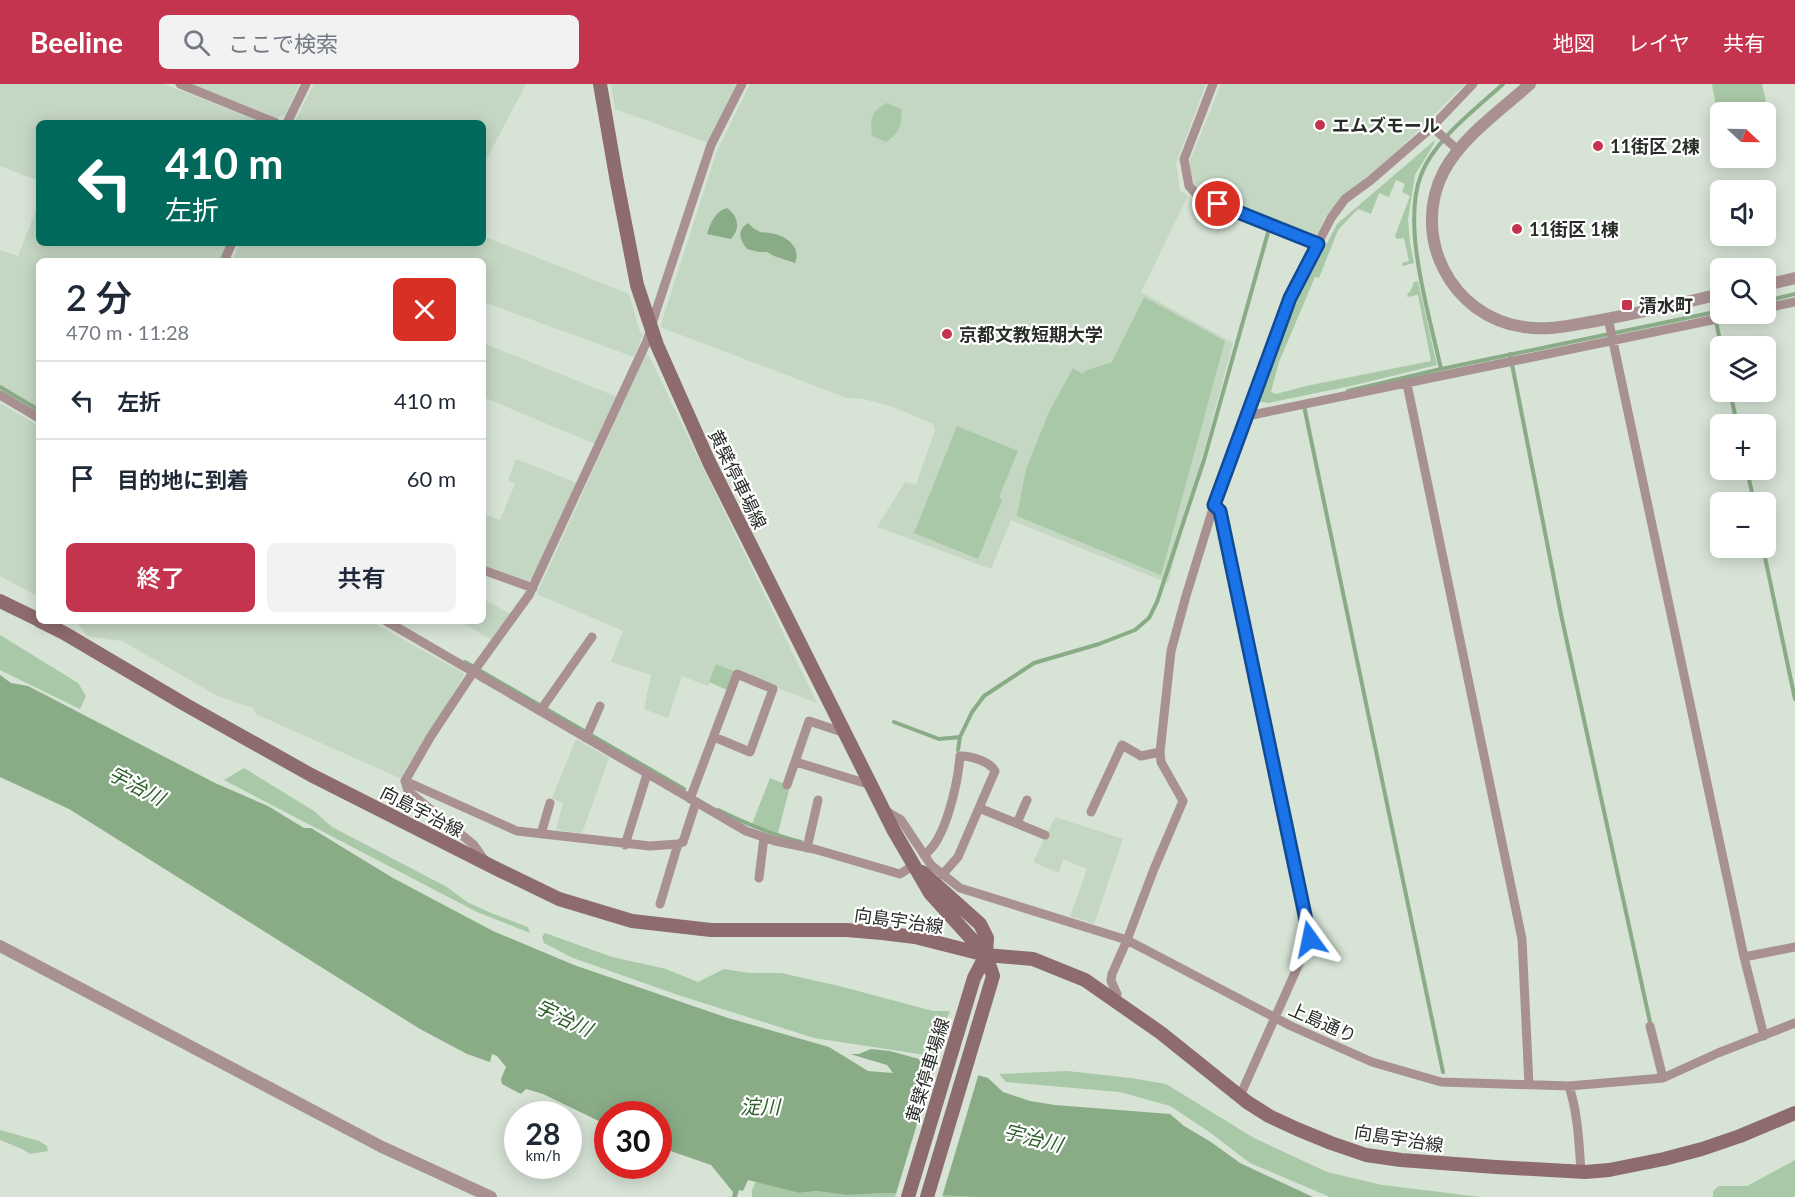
<!DOCTYPE html>
<html lang="ja">
<head>
<meta charset="utf-8">
<style>
  :root { --surface:#fff; --page:#f2f2f3; --text:#1f2937; --muted:#747a83; --line:#e0e1e3; --accent:#c4344e }
  body { margin:0; font-family:Lato,"Noto Sans JP",sans-serif; background:var(--page); color:var(--text); height:100vh; display:flex; flex-direction:column; font-size:22px; white-space:nowrap }
  * { box-sizing:border-box; margin:0 }
  p { font-size:20px; color:var(--muted) }
  .icon { flex:none; width:33px; height:33px; fill:none; stroke:currentColor; stroke-width:2; stroke-linecap:round; stroke-linejoin:round }
  .map { position:relative; flex:1; overflow:hidden }
  .side { position:absolute; left:36px; top:174px; width:450px; height:366px; display:flex; flex-direction:column; background:var(--surface); border-radius:9px; box-shadow:0 3px 15px #0003 }
  .side>* { flex:none }
  .banner { position:absolute; left:36px; top:36px; width:450px; height:126px; border-radius:9px; box-shadow:0 3px 15px #0003; background:#00695c; color:#fff; overflow:hidden }
  .needle { width:39px; rotate:112deg }
  .controls { position:absolute; left:1710px; top:18px; display:grid; gap:12px }
  .controls a { display:grid; place-items:center; width:66px; height:66px; border-radius:9px; background:var(--surface); box-shadow:0 3px 15px #0003; font-size:30px }
  .speed { position:absolute; left:504px; top:1017px; display:flex; gap:12px; font-size:30px; font-weight:700; text-align:center }
  .speed>* { display:grid; place-content:center; width:78px; height:78px; border-radius:50%; background:var(--surface); box-shadow:0 3px 15px #0003; line-height:1 }
  .speed small { font-size:15px; font-weight:400 }
  .speed .limit { border:9px solid #d22; background:#fff; color:#111 }
  .pin { position:absolute; display:grid; place-items:center; width:51px; height:51px; color:#fff; margin:-26px; border:3px solid #fff; border-radius:50%; box-shadow:0 2px 6px #0007 }
  .me { position:absolute; width:66px; margin:-33px; rotate:348deg; stroke-linejoin:round; filter:drop-shadow(0 0 4px #0008) }
  .turn { display:flex; align-items:center; gap:21px; height:126px; padding:0 30px; font-size:27px }
  .turn .icon { width:78px; height:78px; stroke-width:2.5 }
  .turn b { display:block; font-size:42px; line-height:51px }
  .round { display:grid; place-items:center; flex:none; width:63px; height:63px; border-radius:9px; background:var(--page) }
  .overview { display:flex; align-items:center; justify-content:space-between; height:102px; padding:0 30px }
  h1 { font-size:36px; font-weight:600; line-height:45px }
  .button { display:flex; gap:12px; margin-top:auto; padding:12px 30px }
  .button a { flex:1; height:69px; border-radius:9px; background:var(--accent); color:#fff; font-size:24px; font-weight:600; line-height:69px; text-align:center }
  .button a+a { background:var(--page); color:var(--text) }
  ul { padding:0; list-style:none }
  li { display:flex; align-items:center; gap:18px; height:78px; padding:0 30px; border-top:2px solid var(--line) }
  li div { flex:1 }
  li b { display:block; font-size:22px }
  li em { font-style:normal }
  header { display:flex; align-items:center; gap:36px; box-sizing:border-box; height:84px; padding:0 30px; background:var(--accent); color:#fff }
  header strong { font-size:28px }
  nav { display:flex; gap:33px; margin-inline-start:auto; font-size:21px }
  .search { width:420px; height:54px; background:var(--page); display:flex; align-items:center; gap:15px; box-sizing:border-box; padding:0 21px; border-radius:9px; color:var(--muted); font-size:22px }
  .map>svg:first-child { display:block }
  .built { fill:#c4d7c3 }
  .green { fill:#a9c8a7 }
  .water { fill:#89ac87 }
  .pier { fill:#d6e3d5 }
  .lines { fill:none; stroke-linecap:round; stroke-linejoin:round }
  .stream { stroke:#89ac87; stroke-width:4 }
  .minor { stroke:#a99192; stroke-width:9 }
  .tertiary { stroke:#a99192; stroke-width:12 }
  .secondary { stroke:#8e6b6d; stroke-width:14 }
  .route-casing { stroke:#114b97; stroke-width:15 }
  .route { stroke:#1a73e8; stroke-width:10 }
  .poi-dot { fill:#c4344e; stroke:#fff; stroke-width:2 }
  .labels { text-anchor:middle; dominant-baseline:central; stroke-width:4.5; stroke-linejoin:round; paint-order:stroke }
  .poi-label { font-size:18px; font-weight:bold; fill:#282d27; stroke:#fff; text-anchor:start }
  .street-label { font-size:18px; fill:#282d27; stroke:#fff }
  .water-label { font-size:20px; font-style:italic; fill:#2f602e; stroke:#fff }
</style>
</head>
<body>
<header>
<strong>Beeline</strong>
<div class="search"><svg class="icon" aria-label="search" viewBox="0 0 24 24"><circle cx="10" cy="10" r="6"/><path d="M15 15l6 6"/></svg>ここで検索</div>
<nav><a>地図</a><a>レイヤ</a><a>共有</a></nav>
</header>
<div class="map">
<svg width="1795" height="1113" viewBox="0 0 1795 1113">
  <rect width="100%" height="100%" fill="#d6e3d5"/>
  <path class="built" d="M0,0H164L264,39H39V97L0,82Z
    M189,0H299L286,30L275,35Z
    M314,0H526L483,82V39H294Z
    M611,0H736L709,59L615,25Z
    M750,0H1206L1176,79L1180,107L1188,112L1141,208L1233,259L1168,499L1011,436L991,485L877,443L905,398L916,401L935,346L933,340L896,324L864,315L847,314L660,243L717,67Z
    M1221,0H1465L1381,83L1344,112L1325,133L1315,155L1204,112L1195,104L1189,79Z
    M39,119V159H231L223,177H39V329L0,306V166L18,172Z
    M483,152L629,210L640,248L643,251L634,273L483,218V177H232L240,159H483Z
    M483,259L617,313L595,360L483,313Z
    M646,269L650,274L817,619L716,580L708,602L682,592L668,634L644,625L651,591L611,578L623,547L537,510Z
    M0,319L39,342V513L0,492Z
    M516,375L577,399L533,494L526,498L483,482V430L500,436L515,400L508,396Z
    M483,515L511,530L493,557L462,538L483,537Z
    M76,537H370L465,590L402,695L256,630L253,623L243,621L216,611L122,557L87,552Z
    M576,655L609,674L582,749L556,746L563,719L552,714Z
    M1055,733L1123,755L1094,840L1070,832L1087,785L1063,775L1059,789L1033,778Z"/>
  <path class="green" d="M1712,0H1762L1772,46L1770,50L1766,51V28H1720V44Z
    M887,19L901,25C903,42 899,48 886,58L872,52C870,35 871,27 887,19Z
    M1434,57L1435,58L1415,91L1408,136L1410,159L1414,179L1402,182V179L1409,177L1404,154L1397,155L1395,152L1410,112L1402,108L1405,100L1396,96L1389,113L1379,109L1371,130L1358,125L1338,146L1319,194L1315,193L1279,278L1271,308L1276,310L1306,302L1431,277L1418,211L1407,213L1408,209L1410,208L1414,198L1418,197L1437,281L1355,301L1268,319L1256,317L1298,215L1337,140Z
    M1144,213L1225,257L1161,491L1017,432L1026,385L1049,328L1073,284L1083,290L1085,287L1112,278Z
    M957,342L1018,367L999,413L1002,416L978,475L914,449Z
    M0,551L78,599L86,612L80,625L0,586Z
    M716,580L734,587L727,606L709,598Z
    M244,684L314,727L332,743L447,803L467,818L491,829L528,843L530,849L477,828L224,696Z
    M770,694L790,702L778,749L752,740Z
    M545,849L612,873L666,885L698,898L724,885L749,889H781L839,902L933,927H950L932,972L814,954L678,911L573,874L544,859L542,853Z
    M1067,987L1131,994L1166,1000L1254,1054L1327,1088L1382,1101L1481,1113H1330L1250,1079L1208,1047L1170,1022L1120,1008L1006,998L999,990Z
    M0,1046L39,1057L47,1062L48,1067L30,1070L22,1065L0,1056Z
    M1795,1076V1113H1713V1107L1719,1102H1747Z
    M756,1097L799,1109L816,1107L847,1111L887,1109L979,1113H752V1106Z"/>
  <path class="water" d="M727,124C738,132 741,144 731,155L707,150C710,140 715,127 727,124Z
    M748,139C751,143 756,146 760,148C766,149 765,148 770,149C785,151 802,162 795,179L774,172L767,168H759L747,165C740,156 736,147 748,139Z
    M0,591L11,599L28,602L215,699L268,722L304,744H311L393,794L493,847L574,881L728,934L829,963L868,987L893,989L887,981L850,970H859L871,965L890,967L988,994L1003,1008L1030,1017L1055,1021L1170,1030L1184,1042L1211,1058L1240,1079L1313,1113H979L887,1109L847,1111L816,1107L799,1109L748,1096L743,1107L739,1106L737,1113H732L733,1108L711,1081L659,1063L658,1030H608L607,1041L543,1010L526,1005L521,1010L502,1000L501,995L506,983L497,972L492,970L490,978L467,970L420,945L69,725L0,693Z"/>
  <path class="pier" d="M936,977L979,989L942,1113H895Z"/>
  <g class="lines">
    <path class="stream" d="M1503,0C1476,25 1434,56 1421,91C1401,142 1430,233 1441,285L1720,227
      M1766,217L1795,210
      M1716,237L1721,262
      M1510,270L1562,535L1650,938
      M0,303L39,326
      M1348,307L1441,285
      M1730,308L1737,340
      M1304,322L1443,988
      M1747,386L1754,418
      M1763,464L1795,615
      M465,578L684,705
      M894,638L939,655L960,653L972,628L984,612L1034,579L1099,560L1135,546L1149,534L1157,518L1204,376L1269,145
      M958,666L960,653
      M718,726C745,739 772,751 801,758"/>
    <path class="minor" d="M180,0L276,39
      M1213,0L1184,75L1189,102L1198,112L1318,160
      M287,39L306,0
      M1432,43L1458,66
      M224,177L232,159
      M1766,224L1795,218
      M1608,234L1744,873L1764,952
      M1407,300L1522,855L1529,1001
      M0,311L39,334
      M1247,332L1741,230
      M1214,421L1220,427L1310,855L1240,1012
      M483,486L533,504
      M386,537L746,747L775,757L814,765L900,790L914,781
      M540,627L592,553
      M586,654L600,622
      M796,678L871,701
      M405,697L408,707L474,761L486,778
      M787,701L809,637L845,649
      M690,715L737,590L773,605L750,668L714,653
      M696,718L683,758L678,760L650,762L517,747L405,697L431,652L474,587L529,511L647,257L656,227L711,61L742,0
      M884,726L901,736L931,781L960,804L1127,856L1291,942L1372,978L1441,998L1569,1002L1663,994L1718,969L1795,939
      M1091,728L1122,661L1141,672L1160,668
      M1017,739L1027,716
      M541,750L550,719
      M625,761L647,690
      M807,764L818,716
      M924,771C946,757 958,697 960,672C971,672 989,677 995,687L979,724
      M942,791L958,773L979,724L1045,751
      M759,794L764,753
      M660,820L678,760
      M1744,873L1795,863
      M1113,916L1117,910L1111,897L1112,890L1127,856L1154,785L1183,717L1161,678L1160,668L1171,567L1186,512L1214,421L1290,214L1331,134L1345,115L1371,96L1432,43L1473,0
      M1650,942L1663,994
      M1569,1002C1578,1030 1579,1059 1581,1087"/>
    <path class="tertiary" d="M1530,0C1502,25 1462,53 1444,87C1410,152 1451,233 1524,243C1548,247 1572,241 1596,237C1638,229 1679,220 1720,210
      M1766,201L1795,194
      M0,862L382,1063L491,1113"/>
    <path class="secondary" d="M600,0L617,98L637,201L657,261L709,378L894,747L930,809L986,871
      M0,517L39,536
      M40,537L64,549L186,621L311,691L499,786L559,815L632,837L711,846H847L882,849L915,853L986,871L1033,875L1085,896L1161,949L1247,1018L1269,1032L1297,1045L1331,1059L1366,1071L1401,1076L1496,1083L1585,1088L1609,1086L1664,1075L1702,1065L1740,1052L1795,1029
      M922,788L980,840L987,854L986,871L993,892L927,1113
      M908,1113L974,894L986,871"/>
  </g>
  <g class="lines">
    <g class="route-casing">
      <path id="route" d="M1218,120L1318,160L1290,214L1214,421L1220,427L1310,855"/>
    </g>
    <use href="#route" class="route"/>
  </g>
  <g class="poi-dot">
    <circle cx="1320" cy="41" r="6"/>
    <circle cx="1598" cy="62" r="6"/>
    <circle cx="1517" cy="145" r="6"/>
    <rect x="1621" y="215" width="12" height="12" rx="3"/>
    <circle cx="947" cy="250" r="6"/>
  </g>
  <g class="labels">
    <g class="poi-label">
      <text x="1332" y="41">エムズモール</text>
      <text x="1610" y="62">11街区 2棟</text>
      <text x="1529" y="145">11街区 1棟</text>
      <text x="1639" y="221">清水町</text>
      <text x="959" y="250">京都文教短期大学</text>
    </g>
    <g class="street-label">
      <text transform="translate(738 395) rotate(64)">黄檗停車場線</text>
      <text transform="translate(422 727) rotate(27)">向島宇治線</text>
      <text transform="translate(899 836) rotate(8)">向島宇治線</text>
      <text transform="translate(1323 938) rotate(24)">上島通り</text>
      <text transform="translate(927 986) rotate(-73)">黄檗停車場線</text>
      <text transform="translate(1399 1054) rotate(9)">向島宇治線</text>
    </g>
    <g class="water-label">
      <text transform="translate(137 701) rotate(28)">宇治川</text>
      <text transform="translate(564 933) rotate(25)">宇治川</text>
      <text x="760" y="1022">淀川</text>
      <text transform="translate(1033 1053) rotate(14)">宇治川</text>
    </g>
  </g>
</svg>
<div class="controls">
<a><svg class="needle" viewBox="-14 -14 28 28"><path d="M0-13l5 13h-10z" fill="#e53935"/><path d="M0 13l5-13h-10z" fill="#747a83"/></svg></a>
<a><svg class="icon" aria-label="sound" viewBox="0 0 24 24"><path d="M4 9h4l5-4v14l-5-4H4zM17 9q2 3 0 6"/></svg></a>
<a><svg class="icon" aria-label="search" viewBox="0 0 24 24"><circle cx="10" cy="10" r="6"/><path d="M15 15l6 6"/></svg></a>
<a><svg class="icon" aria-label="layers" viewBox="0 0 24 24"><path d="M12 4l9 5-9 5-9-5zM3 14l9 5 9-5"/></svg></a>
<a>+</a>
<a>−</a>
</div>
<div class="speed"><div>28<small>km/h</small></div><div class="limit">30</div></div>
<div class="pin" style="left:1218px;top:120px;background:#d93025"><svg class="icon" aria-label="arrive" viewBox="0 0 24 24"><path d="M6 21V4h12l-3 4 3 4H6"/></svg></div>
<svg class="me" style="left:1310px;top:855px" viewBox="-20 -20 40 40"><path d="M0-17L14 15 0 8-14 15z" fill="#1a73e8" stroke="#fff" stroke-width="4"/></svg>
<div class="banner">
<div class="turn"><svg class="icon" aria-label="left" viewBox="0 0 24 24"><path d="M17 20v-9H6M10 6l-5 5 5 5"/></svg><div><b>410 m</b>左折</div></div>
</div>
<section class="side">
<div class="overview"><div><h1>2 分</h1><p>470 m · 11:28</p></div><a class="round" style="background:#d93025;color:#fff"><svg class="icon" aria-label="close" viewBox="0 0 24 24"><path d="M6 6l12 12M18 6L6 18"/></svg></a></div>
<ul>
<li><svg class="icon" aria-label="left" viewBox="0 0 24 24"><path d="M17 20v-9H6M10 6l-5 5 5 5"/></svg><div><b>左折</b></div><em>410 m</em></li>
<li><svg class="icon" aria-label="arrive" viewBox="0 0 24 24"><path d="M6 21V4h12l-3 4 3 4H6"/></svg><div><b>目的地に到着</b></div><em>60 m</em></li>
</ul>
<div class="button"><a>終了</a><a>共有</a></div>
</section>
</div>
</body>
</html>
